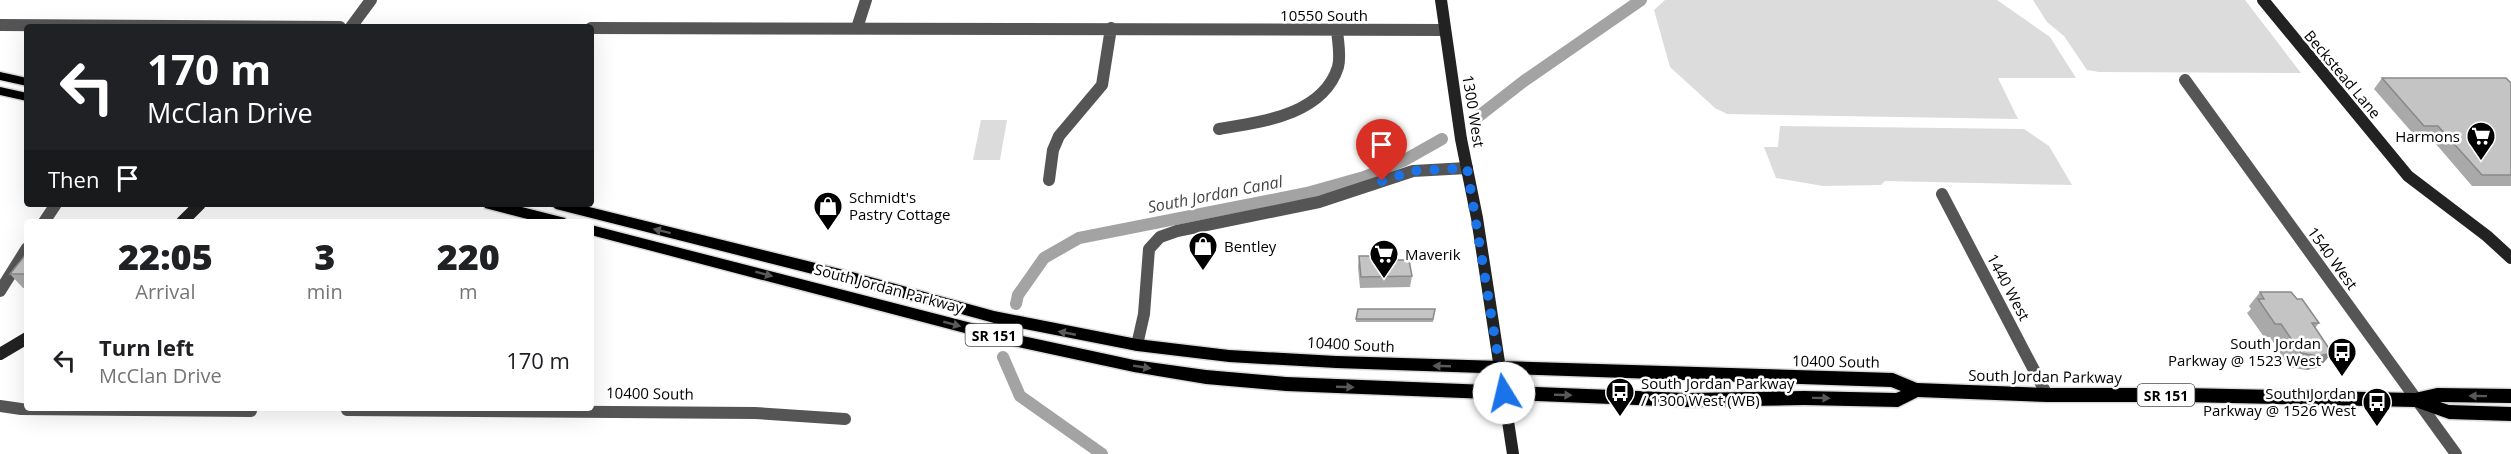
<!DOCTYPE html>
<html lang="en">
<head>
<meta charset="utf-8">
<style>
  :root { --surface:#fff; --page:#f6f6f6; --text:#202124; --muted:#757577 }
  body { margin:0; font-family:"Open Sans",sans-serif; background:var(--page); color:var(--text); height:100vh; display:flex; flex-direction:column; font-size:22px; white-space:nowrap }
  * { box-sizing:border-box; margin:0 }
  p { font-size:20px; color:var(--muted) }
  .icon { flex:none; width:33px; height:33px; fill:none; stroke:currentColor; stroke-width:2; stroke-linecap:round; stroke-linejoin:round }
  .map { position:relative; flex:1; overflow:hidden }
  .drawer { position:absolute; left:24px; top:219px; width:570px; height:192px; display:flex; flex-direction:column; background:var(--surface); border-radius:6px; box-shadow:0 6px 24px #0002 }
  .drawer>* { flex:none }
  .top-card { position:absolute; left:24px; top:24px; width:570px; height:183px; border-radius:6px; box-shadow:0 6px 24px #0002; background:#202124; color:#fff; overflow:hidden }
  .pin { position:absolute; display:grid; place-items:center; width:51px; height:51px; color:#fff; margin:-62px -26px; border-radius:50% 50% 50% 0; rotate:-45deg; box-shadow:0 0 6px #0007 }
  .pin .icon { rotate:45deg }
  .me { position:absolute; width:66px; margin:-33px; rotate:351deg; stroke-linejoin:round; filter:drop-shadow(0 0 4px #0008) }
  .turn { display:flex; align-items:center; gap:21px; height:126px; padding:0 24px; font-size:27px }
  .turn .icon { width:78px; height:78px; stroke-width:2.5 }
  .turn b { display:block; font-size:42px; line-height:51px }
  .then { display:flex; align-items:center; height:57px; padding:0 24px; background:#0003; gap:12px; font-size:22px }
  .eta { display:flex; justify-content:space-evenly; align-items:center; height:102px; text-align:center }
  .eta b { font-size:36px; font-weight:800; line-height:42px }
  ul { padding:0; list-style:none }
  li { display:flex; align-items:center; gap:18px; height:78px; padding:0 24px }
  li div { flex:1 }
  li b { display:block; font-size:22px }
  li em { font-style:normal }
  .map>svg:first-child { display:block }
  .green { fill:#dcdcdc }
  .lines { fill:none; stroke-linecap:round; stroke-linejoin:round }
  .canal { stroke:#a3a3a3; stroke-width:12 }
  .primary-casing { stroke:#dbdbdb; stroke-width:3 }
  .street { stroke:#555; stroke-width:12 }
  .secondary { stroke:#222; stroke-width:12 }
  .primary { fill:#000; fill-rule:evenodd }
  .wall { fill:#a9a9a9 }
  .shaded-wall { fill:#898989 }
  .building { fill:#c4c4c4; stroke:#898989; stroke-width:1.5 }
  .oneway { fill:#595959 }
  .route { stroke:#1a73e8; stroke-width:10; stroke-dasharray:0 18 }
  .labels { text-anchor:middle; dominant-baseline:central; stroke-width:5; stroke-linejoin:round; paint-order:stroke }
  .shield { fill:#fff; stroke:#4c4c4c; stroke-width:1.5 }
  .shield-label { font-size:14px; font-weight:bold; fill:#000 }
  .street-label { font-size:15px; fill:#000; stroke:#fff }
  .poi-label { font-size:15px; fill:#000; stroke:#fff; text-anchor:start }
  .water-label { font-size:16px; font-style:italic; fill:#444; stroke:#fff }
</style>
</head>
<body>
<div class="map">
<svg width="2511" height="454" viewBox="0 0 2511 454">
  <rect width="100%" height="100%" fill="#fff"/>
  <path class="green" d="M1665,0H1997L2050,37L2076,78H1998L2018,119L1727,114L1715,108L1670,67L1654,10Z
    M2033,0H2245L2301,73L2099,72L2087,70L2064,36L2047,22Z
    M981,120H1007L1000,160H973Z
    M1780,126L2024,129L2049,146L2072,185L1885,181L1881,185L1823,186L1776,178L1764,147H1778Z"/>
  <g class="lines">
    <path class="canal" d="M1479,116L1524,81L1641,0
      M1016,304L1018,295L1044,258L1079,238L1307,193L1364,177L1403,161L1442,139
      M1003,357L1020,396L1102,454"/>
    <g class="primary-casing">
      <path id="primary" d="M0,72L27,78V86L0,80Z
        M0,87L27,93V101L0,95Z
        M483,204H510L565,218L567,222H539L485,208Z
        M549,204H577L852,272L994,311L1137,339L1229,350L1336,356L1893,373L1917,383L2047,388H2184L2415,393L2437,388L2511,389V403L2440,402L2449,405L2511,407V421L2449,419L2415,407L2184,402H2047L1918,397L1898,407L1804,405L1687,407L1286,391L1206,384L1134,372L1018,347L591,235V225L1018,335L1134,360L1206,370L1286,377L1687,393L1804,391L1896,393L1901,391L1891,387L1336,368L1229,362L1137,351L994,323L852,284L556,209Z"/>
    </g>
    <path class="street" d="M0,25L340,27
      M351,27L371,0
      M591,28L1445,30
      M857,28L866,0
      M2185,80L2456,454
      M1219,129C1261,122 1323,115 1338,67C1341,56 1338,42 1337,30
      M1049,180L1053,150L1059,136L1102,85L1111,28
      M1942,194L2047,395
      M44,222L56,204
      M0,291L27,248
      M1137,345L1144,314L1149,249L1160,237L1177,231L1319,202L1413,171L1467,168
      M0,406L21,409L251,411
      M347,410L755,413L845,419"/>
    <path class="secondary" d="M1441,0L1461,139L1477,218L1513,454
      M2263,0L2408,176L2487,236L2511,258
      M182,222L200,204
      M0,354L27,338"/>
    <use href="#primary" class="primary"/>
  </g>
  <path class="wall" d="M2382,78L2511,83V186H2472L2430,137H2416L2374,89Z
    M27,254V288H23L10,274Z
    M1359,256L1389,260L1412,276L1410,287L1360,288L1358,267Z
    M2260,292L2297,299L2319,323L2315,328L2320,367L2306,370L2289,367L2270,337H2264L2247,313L2251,309L2249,306Z
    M1435,309L1433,322H1356V319Z"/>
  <path class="shaded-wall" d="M2332,353L2320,367L2306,370L2318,356Z"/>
  <path class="building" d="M2382,78H2506L2511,83V175H2482L2438,126H2424Z
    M26,254L27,274H10Z
    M1359,256H1389V260H1409L1412,276L1361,277Z
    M2260,292H2291L2297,299H2302L2319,323H2312L2332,353L2318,356L2301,353L2281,324H2275L2258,299H2264Z
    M1358,309H1435L1433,319H1356Z"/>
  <defs><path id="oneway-solid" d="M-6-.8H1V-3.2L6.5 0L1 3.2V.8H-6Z" transform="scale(1.5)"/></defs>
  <g class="oneway">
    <use href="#oneway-solid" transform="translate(662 231) rotate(-166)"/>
    <use href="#oneway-solid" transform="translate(764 274) rotate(15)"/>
    <use href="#oneway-solid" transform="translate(952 324) rotate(15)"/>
    <use href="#oneway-solid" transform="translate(1067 333) rotate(-169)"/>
    <use href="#oneway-solid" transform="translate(1442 366) rotate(-178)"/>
    <use href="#oneway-solid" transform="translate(1142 367) rotate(9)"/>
    <use href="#oneway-solid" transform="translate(1345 387) rotate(2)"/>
    <use href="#oneway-solid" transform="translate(1563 395) rotate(2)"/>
    <use href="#oneway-solid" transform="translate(2478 396) rotate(-179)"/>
    <use href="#oneway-solid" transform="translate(1821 398) rotate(1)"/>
  </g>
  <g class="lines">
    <path class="route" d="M1382,181L1413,171L1467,168L1504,393"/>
  </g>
  <defs>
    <g id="supermarket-pin" transform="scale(1.5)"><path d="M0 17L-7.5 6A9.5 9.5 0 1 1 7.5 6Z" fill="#000" stroke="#fff"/><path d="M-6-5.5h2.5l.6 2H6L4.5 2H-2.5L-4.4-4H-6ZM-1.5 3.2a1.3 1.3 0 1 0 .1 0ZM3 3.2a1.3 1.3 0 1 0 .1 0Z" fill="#fff"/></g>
    <g id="shop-pin" transform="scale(1.5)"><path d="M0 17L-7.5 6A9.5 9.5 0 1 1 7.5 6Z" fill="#000" stroke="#fff"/><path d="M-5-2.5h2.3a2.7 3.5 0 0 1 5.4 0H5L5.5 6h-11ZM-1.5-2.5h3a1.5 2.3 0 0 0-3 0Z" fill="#fff"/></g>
    <g id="bus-pin" transform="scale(1.5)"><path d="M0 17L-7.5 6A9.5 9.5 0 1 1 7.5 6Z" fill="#000" stroke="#fff"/><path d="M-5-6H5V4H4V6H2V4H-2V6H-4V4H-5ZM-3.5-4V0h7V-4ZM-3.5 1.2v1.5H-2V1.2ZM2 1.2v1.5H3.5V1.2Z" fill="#fff"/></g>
  </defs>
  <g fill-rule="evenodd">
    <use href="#supermarket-pin" x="2481" y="136"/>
    <use href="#shop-pin" x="828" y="206"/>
    <use href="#shop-pin" x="1203" y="246"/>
    <use href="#supermarket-pin" x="1384" y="254"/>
    <use href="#bus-pin" x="2342" y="352"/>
    <use href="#bus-pin" x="1620" y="392"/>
    <use href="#bus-pin" x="2377" y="402"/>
  </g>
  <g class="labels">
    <g class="shield">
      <rect x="965.5" y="324" width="57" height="22" rx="4.5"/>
      <rect x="2137.5" y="384" width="57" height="22" rx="4.5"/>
    </g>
    <g class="shield-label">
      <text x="994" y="335">SR 151</text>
      <text x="2166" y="395">SR 151</text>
    </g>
    <g class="street-label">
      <text x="1324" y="15">10550 South</text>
      <text transform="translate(2343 74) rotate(50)">Beckstead Lane</text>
      <text transform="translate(1474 111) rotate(81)">1300 West</text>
      <text transform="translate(2333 258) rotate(54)">1540 West</text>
      <text transform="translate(2009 287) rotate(62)">1440 West</text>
      <text transform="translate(889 288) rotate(15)">South Jordan Parkway</text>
      <text transform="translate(1351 344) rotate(3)">10400 South</text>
      <text transform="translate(1836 361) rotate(1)">10400 South</text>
      <text transform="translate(2045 376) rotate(1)">South Jordan Parkway</text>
      <text transform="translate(650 393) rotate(1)">10400 South</text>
    </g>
    <g class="poi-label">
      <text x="2460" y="136" text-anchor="end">Harmons</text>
      <text x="849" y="197">Schmidt's<tspan x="849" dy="17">Pastry Cottage</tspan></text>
      <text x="1224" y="246">Bentley</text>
      <text x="1405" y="254">Maverik</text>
      <text x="2321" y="343" text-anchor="end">South Jordan<tspan x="2321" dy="17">Parkway @ 1523 West</tspan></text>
      <text x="1641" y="383">South Jordan Parkway<tspan x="1641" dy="17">/ 1300 West (WB)</tspan></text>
      <text x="2356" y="393" text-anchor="end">South Jordan<tspan x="2356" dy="17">Parkway @ 1526 West</tspan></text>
    </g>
    <g class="water-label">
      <text transform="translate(1215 194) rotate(-11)">South Jordan Canal</text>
    </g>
  </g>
</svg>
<div class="pin" style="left:1382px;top:181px;background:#d93025"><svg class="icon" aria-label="arrive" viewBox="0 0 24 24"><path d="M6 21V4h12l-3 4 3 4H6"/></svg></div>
<svg class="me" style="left:1504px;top:393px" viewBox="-20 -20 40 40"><circle r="19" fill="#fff"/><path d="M0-13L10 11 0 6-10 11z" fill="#1a73e8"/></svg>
<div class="top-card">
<div class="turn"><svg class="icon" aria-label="left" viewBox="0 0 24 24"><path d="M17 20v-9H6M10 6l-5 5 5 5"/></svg><div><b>170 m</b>McClan Drive</div></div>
<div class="then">Then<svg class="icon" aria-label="arrive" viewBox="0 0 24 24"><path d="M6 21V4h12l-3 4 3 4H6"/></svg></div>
</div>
<section class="drawer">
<div class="eta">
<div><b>22:05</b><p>Arrival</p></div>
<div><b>3</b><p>min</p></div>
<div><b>220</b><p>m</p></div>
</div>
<ul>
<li><svg class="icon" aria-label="left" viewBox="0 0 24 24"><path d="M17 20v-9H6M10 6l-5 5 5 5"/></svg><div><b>Turn left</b><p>McClan Drive</p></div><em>170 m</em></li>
</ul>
</section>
</div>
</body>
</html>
